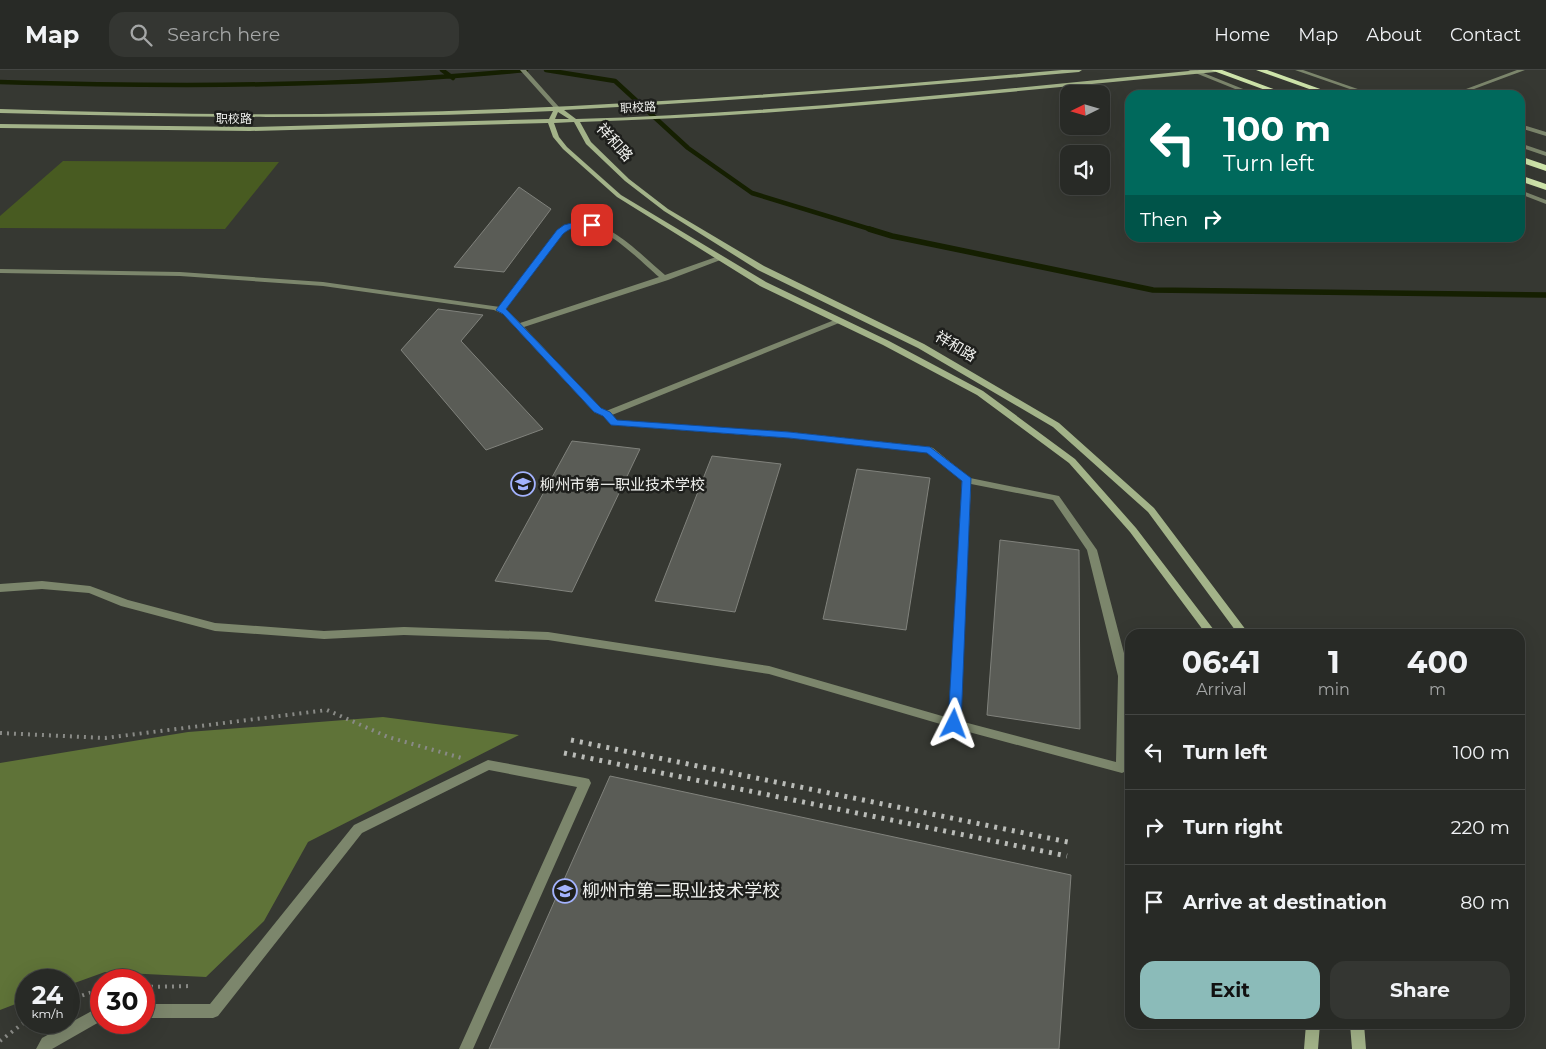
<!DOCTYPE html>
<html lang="en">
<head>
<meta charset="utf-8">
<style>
  :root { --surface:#282a26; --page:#343632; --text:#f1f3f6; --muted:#a5a7a7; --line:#444643; --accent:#8bbbb9 }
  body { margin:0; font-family:Montserrat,"Noto Sans SC",sans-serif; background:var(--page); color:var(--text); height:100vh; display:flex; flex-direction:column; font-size:19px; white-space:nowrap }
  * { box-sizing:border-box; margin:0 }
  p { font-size:16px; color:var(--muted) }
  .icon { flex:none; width:28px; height:28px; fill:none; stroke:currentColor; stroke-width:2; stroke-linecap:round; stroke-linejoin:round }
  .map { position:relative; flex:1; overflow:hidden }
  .panel { position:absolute; left:1125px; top:559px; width:400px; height:400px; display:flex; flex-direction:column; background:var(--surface); border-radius:15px; box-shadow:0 5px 20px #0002,0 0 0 1px var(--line) }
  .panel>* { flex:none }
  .guide { position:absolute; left:1125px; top:20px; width:400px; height:152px; border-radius:15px; box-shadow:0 5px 20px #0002,0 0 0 1px var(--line); background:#00695c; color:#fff; overflow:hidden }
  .needle { width:32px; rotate:265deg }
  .tools { position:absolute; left:1060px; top:15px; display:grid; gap:10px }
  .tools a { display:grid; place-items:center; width:50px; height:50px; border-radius:10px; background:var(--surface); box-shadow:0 5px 20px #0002,0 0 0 1px var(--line); font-size:25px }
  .speed { position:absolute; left:15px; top:899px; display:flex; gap:10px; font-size:25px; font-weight:700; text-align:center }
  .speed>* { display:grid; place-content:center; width:65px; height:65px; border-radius:50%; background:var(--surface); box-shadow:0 5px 20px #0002,0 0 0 1px var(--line); line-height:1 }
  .speed small { font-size:12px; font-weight:400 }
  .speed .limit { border:8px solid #d22; background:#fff; color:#111 }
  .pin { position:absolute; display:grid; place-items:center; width:42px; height:42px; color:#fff; margin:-21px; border-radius:10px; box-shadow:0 2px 8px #0006 }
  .me { position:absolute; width:55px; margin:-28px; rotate:3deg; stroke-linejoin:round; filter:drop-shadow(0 0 4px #0008) }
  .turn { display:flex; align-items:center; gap:18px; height:105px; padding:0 15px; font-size:22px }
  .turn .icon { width:65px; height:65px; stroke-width:2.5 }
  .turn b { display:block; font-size:35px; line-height:42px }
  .then { display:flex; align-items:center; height:48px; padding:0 15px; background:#0003; gap:10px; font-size:19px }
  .eta { display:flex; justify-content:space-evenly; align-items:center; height:85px; text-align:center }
  .eta b { font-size:30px; font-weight:700; line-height:35px }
  .action { display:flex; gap:10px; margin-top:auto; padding:10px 15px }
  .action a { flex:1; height:58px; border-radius:15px; background:var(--accent); color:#111; font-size:20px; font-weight:700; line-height:58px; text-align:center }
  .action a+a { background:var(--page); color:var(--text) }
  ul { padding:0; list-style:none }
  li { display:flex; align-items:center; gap:15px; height:75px; padding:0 15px; border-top:1px solid var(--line) }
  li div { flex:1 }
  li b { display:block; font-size:19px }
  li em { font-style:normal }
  header { display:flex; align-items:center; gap:30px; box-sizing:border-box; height:70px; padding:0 25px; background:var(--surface); border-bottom:1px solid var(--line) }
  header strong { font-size:24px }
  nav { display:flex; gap:28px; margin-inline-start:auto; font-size:18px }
  .search { width:350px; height:45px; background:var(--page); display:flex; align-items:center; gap:12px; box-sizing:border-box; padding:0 18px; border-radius:15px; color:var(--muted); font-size:19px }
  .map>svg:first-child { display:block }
  .green { fill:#485b21 }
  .forest { fill:#5f7338 }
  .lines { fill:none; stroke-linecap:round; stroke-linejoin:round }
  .stream-far1 { stroke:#151f01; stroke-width:4.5 }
  .stream { stroke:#151f01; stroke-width:5.5 }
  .building { fill:#5a5c56; stroke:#80827c }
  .path { stroke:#898a86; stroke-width:4; stroke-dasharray:2 5; stroke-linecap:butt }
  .service { fill:#7c866c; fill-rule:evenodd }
  .minor { fill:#7c866c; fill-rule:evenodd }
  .tertiary { fill:#7c866c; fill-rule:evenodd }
  .secondary { fill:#a3b389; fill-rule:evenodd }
  .trunk { fill:#cee4aa; fill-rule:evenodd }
  .rail { stroke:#babcb8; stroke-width:5; stroke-dasharray:3 6; stroke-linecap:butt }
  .route { fill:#1a73e8; stroke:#114b97 }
  .labels { text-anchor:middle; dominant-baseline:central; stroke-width:5; stroke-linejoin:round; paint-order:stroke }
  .far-street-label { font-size:12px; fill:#eff0ed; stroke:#1e1f1c }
  .street-label { font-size:15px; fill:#eff0ed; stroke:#1e1f1c }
  .poi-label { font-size:15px; fill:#eff0ed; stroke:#1e1f1c; text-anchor:start }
  .near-poi-label { font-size:18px; fill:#eff0ed; stroke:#1e1f1c; text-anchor:start }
</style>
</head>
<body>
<header>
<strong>Map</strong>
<div class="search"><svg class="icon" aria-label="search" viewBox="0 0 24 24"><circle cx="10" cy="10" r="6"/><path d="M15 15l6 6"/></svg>Search here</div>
<nav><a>Home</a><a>Map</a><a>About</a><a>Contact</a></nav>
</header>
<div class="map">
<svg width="1546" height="979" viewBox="0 0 1546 979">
  <rect width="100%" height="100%" fill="#363832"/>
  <path class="green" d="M63,91L279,92L225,159L0,158V146Z"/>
  <path class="forest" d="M383,647L519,665L308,772L264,851L206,907L105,902L69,915V910H26V930L0,940V693L188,662Z"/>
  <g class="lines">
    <path class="stream-far1" d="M442,0L453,8
      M546,0L615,11L688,78L752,123L873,160
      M0,12C176,17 351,17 526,0"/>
    <path class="stream" d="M869,159L892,166L1153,220L1546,225"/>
  </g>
  <path class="building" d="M519,117L551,139L504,202L454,197Z
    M438,239L483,245L461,271L543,359L486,380L401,280Z
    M572,371L640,379L572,522L495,511Z
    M712,386L781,394L735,542L655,531Z
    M857,399L930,408L906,560L823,549Z
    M1000,470L1079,480L1080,659L987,645Z
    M610,706L1071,805L1059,979H489Z"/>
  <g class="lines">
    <path class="path" d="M0,663L105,668L327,640L388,667L465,689
      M144,917L193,916
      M69,930L101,919
      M0,971L26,951"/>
    <path class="service" d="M1517,0H1525L1458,25H1450Z
      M1520,54L1546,62V66L1520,58Z"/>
    <path class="minor" d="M575,152C607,147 642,186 665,205L716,187L723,189L668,210L524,257L600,338L606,341L837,249H843L844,251L612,345L617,351L789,362L930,377L933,378L970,408L1059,426L1097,480L1130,606L1128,698L1126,701L1122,703L954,658L769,604L548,570L404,565L324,569L215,561L121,536L89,523L42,519L0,522V514L42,511L90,516L128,530L215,553L324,561L404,557L548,562L769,596L949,648L962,411L927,382L789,368L612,355L603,346L594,342L503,244L494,240L323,216L180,206L0,203V199L180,202L323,212L500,237L558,161ZM576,156C604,152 639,190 659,207L520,253L506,239L562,163ZM971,414L1053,430L1087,480L1118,606L1116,692L960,651Z
      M488,690L585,708L589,709L591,713L473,979H459L577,717L489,700L362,763L218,946L213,948H144V934H210L354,755Z
      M101,936V951L52,979H36L42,968Z"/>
    <path class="tertiary" d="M520,0H526L559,37V39H555Z
      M1188,0H1196L1258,25H1250Z
      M1295,0H1303L1375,25H1367Z
      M1520,73L1546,82V86L1520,77Z
      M1520,120L1546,130V134L1520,124Z"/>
    <path class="secondary" d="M1062,0H1082L1079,2C907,17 736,31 564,40L576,49C784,43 991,20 1199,0H1218L1215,2C1004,22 792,46 580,52L591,72L629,109L668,139L764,196L924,274L1059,353L1154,438L1249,564H1238L1148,442L1053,357L918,278L758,200L664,141L625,111L586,74L574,52L554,53L559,67L567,77L621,125L766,212L889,271L983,321L1075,389L1136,458L1217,564H1206L1130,462L1069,393L977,325L883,275L760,216L617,127L563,79L553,67L548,53L250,61L0,58V54L250,57L549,49L553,41C369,49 185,48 0,43V39C125,43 249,46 374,43C604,38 833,21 1062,0ZM558,42L569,49H555Z
      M1306,954H1320L1318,979H1304Z
      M1350,954H1364L1366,979H1352Z"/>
    <path class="trunk" d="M1211,0H1222L1290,25H1279Z
      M1256,0H1267L1337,25H1326Z
      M1520,86L1546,95V101L1520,92Z
      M1520,105L1546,114V120L1520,111Z"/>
    <path class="rail" d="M571,670L1068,772
      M564,683L1067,786"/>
  </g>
  <path class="route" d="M579,151L596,155C586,161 577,152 563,164L506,239L601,338L610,342L617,350L789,362L930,377L971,408L961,654L959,658L954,660L948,654L962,411L927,383L789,368L611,355L603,346L594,342L503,244L496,240L557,160L564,155Z"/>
  <defs>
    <g id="school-ring" transform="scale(1.25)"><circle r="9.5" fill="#1e1f1c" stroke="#a3b2fd" stroke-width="1.5"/><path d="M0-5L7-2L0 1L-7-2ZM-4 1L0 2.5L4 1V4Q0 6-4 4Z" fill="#a3b2fd"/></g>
  </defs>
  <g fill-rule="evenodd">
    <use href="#school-ring" x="523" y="414"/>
    <use href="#school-ring" x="565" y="821"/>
  </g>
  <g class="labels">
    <g class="far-street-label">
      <text transform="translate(638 37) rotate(-3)">职校路</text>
      <text x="234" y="48">职校路</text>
    </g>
    <g class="street-label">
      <text transform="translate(615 72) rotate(48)">祥和路</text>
      <text transform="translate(956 276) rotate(31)">祥和路</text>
    </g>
    <g class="poi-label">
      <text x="540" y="414">柳州市第一职业技术学校</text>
    </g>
    <g class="near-poi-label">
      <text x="582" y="821">柳州市第二职业技术学校</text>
    </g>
  </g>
</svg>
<div class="tools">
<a><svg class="needle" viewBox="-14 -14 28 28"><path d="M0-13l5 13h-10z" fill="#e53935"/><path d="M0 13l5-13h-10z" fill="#a5a7a7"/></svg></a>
<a><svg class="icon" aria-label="sound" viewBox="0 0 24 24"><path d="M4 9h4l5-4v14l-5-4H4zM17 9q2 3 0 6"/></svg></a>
</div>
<div class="speed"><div>24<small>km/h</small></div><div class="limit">30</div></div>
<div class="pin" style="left:592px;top:155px;background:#d93025"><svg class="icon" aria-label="arrive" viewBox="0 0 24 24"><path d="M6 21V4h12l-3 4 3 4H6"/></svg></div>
<svg class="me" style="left:954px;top:654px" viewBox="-20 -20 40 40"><path d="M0-17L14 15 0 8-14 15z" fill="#1a73e8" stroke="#fff" stroke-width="4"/></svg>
<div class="guide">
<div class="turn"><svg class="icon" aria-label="left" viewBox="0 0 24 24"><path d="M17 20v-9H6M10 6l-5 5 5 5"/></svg><div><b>100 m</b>Turn left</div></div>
<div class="then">Then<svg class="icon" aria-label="right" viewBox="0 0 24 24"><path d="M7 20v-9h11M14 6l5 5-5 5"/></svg></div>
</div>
<section class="panel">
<div class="eta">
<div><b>06:41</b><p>Arrival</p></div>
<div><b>1</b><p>min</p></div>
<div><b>400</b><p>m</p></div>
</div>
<ul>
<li><svg class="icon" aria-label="left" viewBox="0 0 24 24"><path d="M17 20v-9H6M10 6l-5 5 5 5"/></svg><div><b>Turn left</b></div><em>100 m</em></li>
<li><svg class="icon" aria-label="right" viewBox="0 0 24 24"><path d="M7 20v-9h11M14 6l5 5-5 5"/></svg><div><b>Turn right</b></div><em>220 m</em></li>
<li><svg class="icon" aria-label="arrive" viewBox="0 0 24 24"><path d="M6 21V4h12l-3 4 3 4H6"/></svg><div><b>Arrive at destination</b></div><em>80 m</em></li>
</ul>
<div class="action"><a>Exit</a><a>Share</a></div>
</section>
</div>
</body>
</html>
